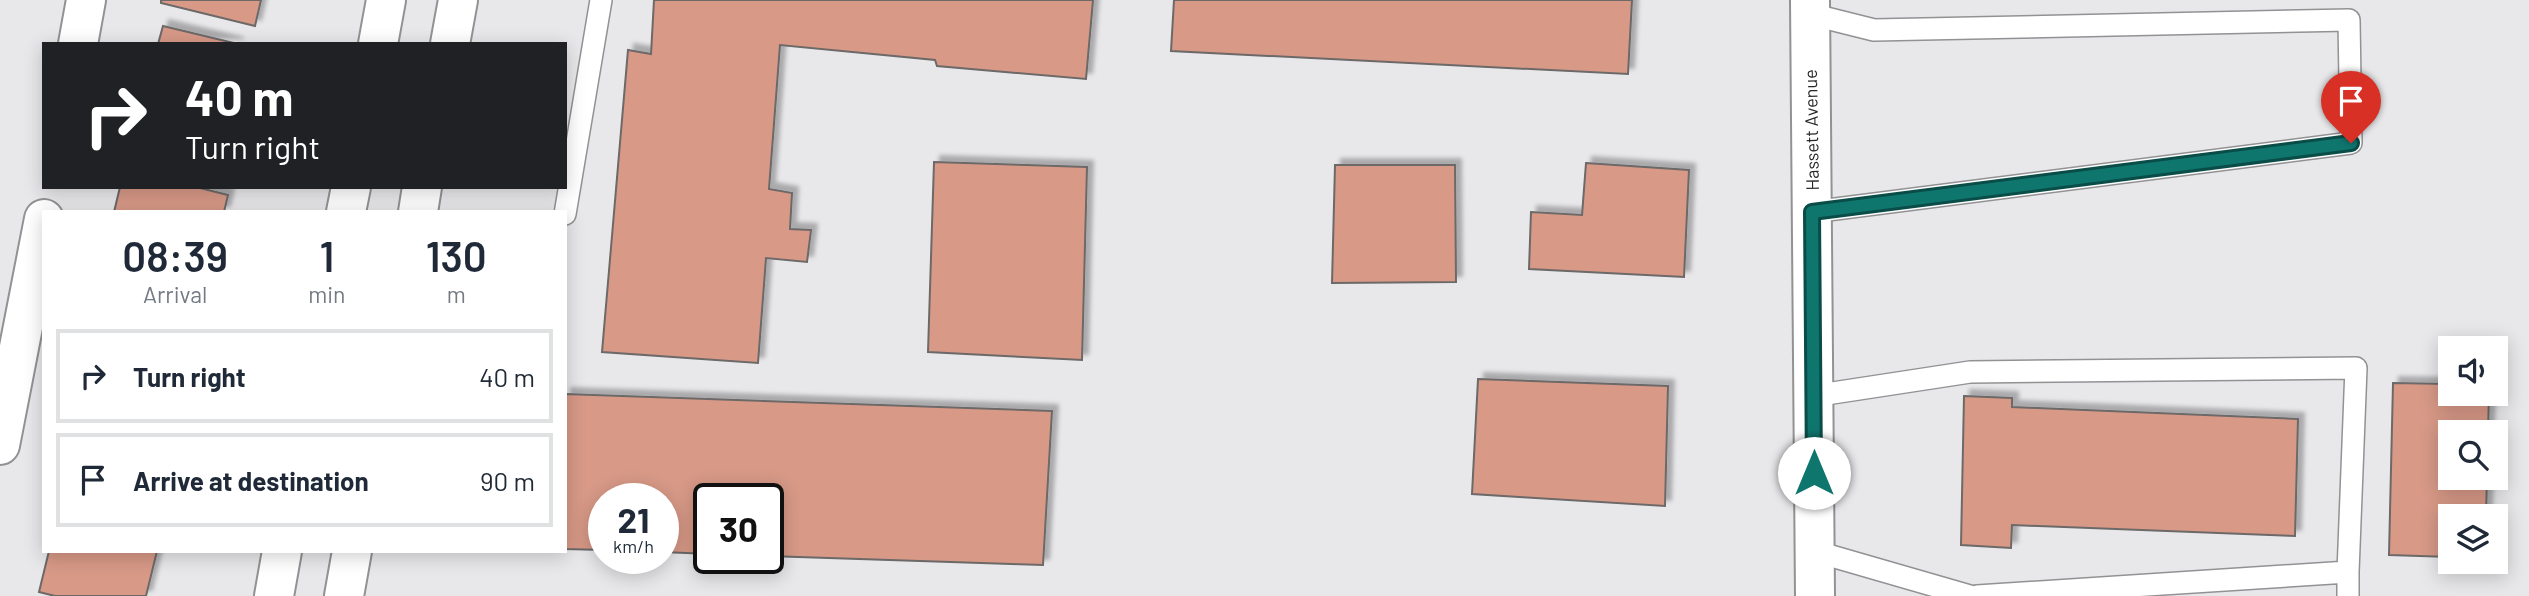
<!DOCTYPE html>
<html lang="en">
<head>
<meta charset="utf-8">
<style>
  :root { --surface:#fff; --page:#f2f2f3; --text:#1f2937; --muted:#747a83; --line:#e0e1e3 }
  body { margin:0; font-family:Barlow,sans-serif; background:var(--page); color:var(--text); height:100vh; display:flex; flex-direction:column; font-size:26px; white-space:nowrap }
  * { box-sizing:border-box; margin:0 }
  p { font-size:23px; color:var(--muted) }
  .icon { flex:none; width:38px; height:38px; fill:none; stroke:currentColor; stroke-width:2; stroke-linecap:round; stroke-linejoin:round }
  .map { position:relative; flex:1; overflow:hidden }
  .details { position:absolute; left:42px; top:210px; width:525px; height:343px; display:flex; flex-direction:column; background:var(--surface); border-radius:0px; box-shadow:0 4px 18px #0003 }
  .details>* { flex:none }
  .hud { position:absolute; left:42px; top:42px; width:525px; height:147px; border-radius:0px; box-shadow:0 4px 18px #0003; background:#202124; color:#fff; overflow:hidden }
  .tools { position:absolute; left:2438px; top:336px; display:grid; gap:14px }
  .tools a { display:grid; place-items:center; width:70px; height:70px; border-radius:0px; background:var(--surface); box-shadow:0 4px 18px #0003; font-size:35px }
  .speed { position:absolute; left:588px; top:483px; display:flex; gap:14px; font-size:35px; font-weight:700; text-align:center }
  .speed>* { display:grid; place-content:center; width:91px; height:91px; border-radius:50%; background:var(--surface); box-shadow:0 4px 18px #0003; line-height:1 }
  .speed small { font-size:18px; font-weight:400 }
  .speed .limit { border:4px solid #111; border-radius:10px; background:#fff; color:#111 }
  .pin { position:absolute; display:grid; place-items:center; width:60px; height:60px; color:#fff; margin:-72px -30px; border-radius:50% 50% 50% 0; rotate:-45deg; box-shadow:0 0 7px #0007 }
  .pin .icon { rotate:45deg }
  .me { position:absolute; width:77px; margin:-38px; rotate:0deg; stroke-linejoin:round; filter:drop-shadow(0 0 5px #0008) }
  .turn { display:flex; align-items:center; gap:24px; height:147px; padding:0 28px; font-size:32px }
  .turn .icon { width:91px; height:91px; stroke-width:2.5 }
  .turn b { display:block; font-size:49px; line-height:60px }
  .eta { display:flex; justify-content:space-evenly; align-items:center; height:119px; text-align:center }
  .eta b { font-size:42px; font-weight:600; line-height:49px }
  ul { padding:0; list-style:none }
  li { display:flex; align-items:center; gap:21px; height:94px; margin:0 14px 10px; padding:0 14px; border:4px solid var(--line); border-radius:0px }
  li div { flex:1 }
  li b { display:block; font-size:26px }
  li em { font-style:normal }
  .map>svg:first-child { display:block }
  .building { fill:#d89987; stroke:#6c6968; stroke-width:2; filter:url(#shadow) }
  .lines { fill:none; stroke-linecap:round; stroke-linejoin:round }
  .lane-casing { stroke:#929194; stroke-width:24 }
  .street-casing { stroke:#929194; stroke-width:42 }
  .secondary-casing { stroke:#929194; stroke-width:42 }
  .lane { stroke:#fff; stroke-width:21 }
  .street { stroke:#fff; stroke-width:38 }
  .secondary { stroke:#fff; stroke-width:38 }
  .route-casing { stroke:#0a4d48; stroke-width:18 }
  .route { stroke:#0f766e; stroke-width:12 }
  .labels { text-anchor:middle; dominant-baseline:central; stroke-width:7; stroke-linejoin:round; paint-order:stroke }
  .street-label { font-size:18px; fill:#272627; stroke:#fff }
</style>
</head>
<body>
<div class="map">
<svg width="2529" height="596" viewBox="0 0 2529 596">
  <defs>
    <filter id="shadow"><feDropShadow dx="6" dy="-6" stdDeviation="2" flood-color="#0004"/></filter>
  </defs>
  <rect width="100%" height="100%" fill="#e8e8eb"/>
  <path class="building" d="M161,0H261L255,26L161,3Z
    M654,0H1093L1086,79L937,66L935,60L780,45L769,189L792,193L790,229L811,230L807,262L766,258L758,363L602,352L628,50L651,54Z
    M1174,0H1632L1628,74L1171,51Z
    M163,26L238,44H158Z
    M934,162L1087,167L1082,360L928,352Z
    M1586,163L1689,170L1684,277L1529,269L1531,212L1582,215Z
    M1335,165H1455L1456,282L1332,283Z
    M120,187H196L228,195L224,212H114Z
    M1478,379L1668,386L1665,506L1472,494Z
    M2393,383L2450,384V394H2489L2488,432H2450V478H2487L2486,516H2450V557L2389,555Z
    M565,394L1052,411L1043,565L768,556V499H709V554L663,552V499H604V550L565,549Z
    M1964,396L2012,398V407L2298,419L2295,536L2012,525L2011,548L1961,545Z
    M49,551H157L146,596H55L39,592Z"/>
  <g class="lines">
    <g class="lane-casing">
      <path id="lane" d="M1810,14L1874,30L2349,20L2351,143L1812,212
        M565,214L601,0
        M1813,396L1970,372L2356,368L2348,572L1977,596
        M1814,551L1970,596
        M2348,596V572"/>
    </g>
    <g class="street-casing">
      <path id="street" d="M1810,0L1815,596
        M78,44L86,0
        M0,445L44,219"/>
    </g>
    <g class="secondary-casing">
      <path id="secondary" d="M378,44L386,0
        M450,44L458,0
        M346,212L351,187
        M418,212L422,187
        M274,596L282,551
        M344,596L352,551"/>
    </g>
    <use href="#lane" class="lane"/>
    <use href="#street" class="street"/>
    <use href="#secondary" class="secondary"/>
  </g>
  <g class="lines">
    <g class="route-casing">
      <path id="route" d="M1814,473L1812,212L2351,143"/>
    </g>
    <use href="#route" class="route"/>
  </g>
  <g class="labels">
    <g class="street-label">
      <text transform="translate(1811 130) rotate(-91)">Hassett Avenue</text>
    </g>
  </g>
</svg>
<div class="tools">
<a><svg class="icon" aria-label="sound" viewBox="0 0 24 24"><path d="M4 9h4l5-4v14l-5-4H4zM17 9q2 3 0 6"/></svg></a>
<a><svg class="icon" aria-label="search" viewBox="0 0 24 24"><circle cx="10" cy="10" r="6"/><path d="M15 15l6 6"/></svg></a>
<a><svg class="icon" aria-label="layers" viewBox="0 0 24 24"><path d="M12 4l9 5-9 5-9-5zM3 14l9 5 9-5"/></svg></a>
</div>
<div class="speed"><div>21<small>km/h</small></div><div class="limit">30</div></div>
<div class="pin" style="left:2351px;top:143px;background:#d93025"><svg class="icon" aria-label="arrive" viewBox="0 0 24 24"><path d="M6 21V4h12l-3 4 3 4H6"/></svg></div>
<svg class="me" style="left:1814px;top:473px" viewBox="-20 -20 40 40"><circle r="19" fill="#fff"/><path d="M0-13L10 11 0 6-10 11z" fill="#0f766e"/></svg>
<div class="hud">
<div class="turn"><svg class="icon" aria-label="right" viewBox="0 0 24 24"><path d="M7 20v-9h11M14 6l5 5-5 5"/></svg><div><b>40 m</b>Turn right</div></div>
</div>
<section class="details">
<div class="eta">
<div><b>08:39</b><p>Arrival</p></div>
<div><b>1</b><p>min</p></div>
<div><b>130</b><p>m</p></div>
</div>
<ul>
<li><svg class="icon" aria-label="right" viewBox="0 0 24 24"><path d="M7 20v-9h11M14 6l5 5-5 5"/></svg><div><b>Turn right</b></div><em>40 m</em></li>
<li><svg class="icon" aria-label="arrive" viewBox="0 0 24 24"><path d="M6 21V4h12l-3 4 3 4H6"/></svg><div><b>Arrive at destination</b></div><em>90 m</em></li>
</ul>
</section>
</div>
</body>
</html>
